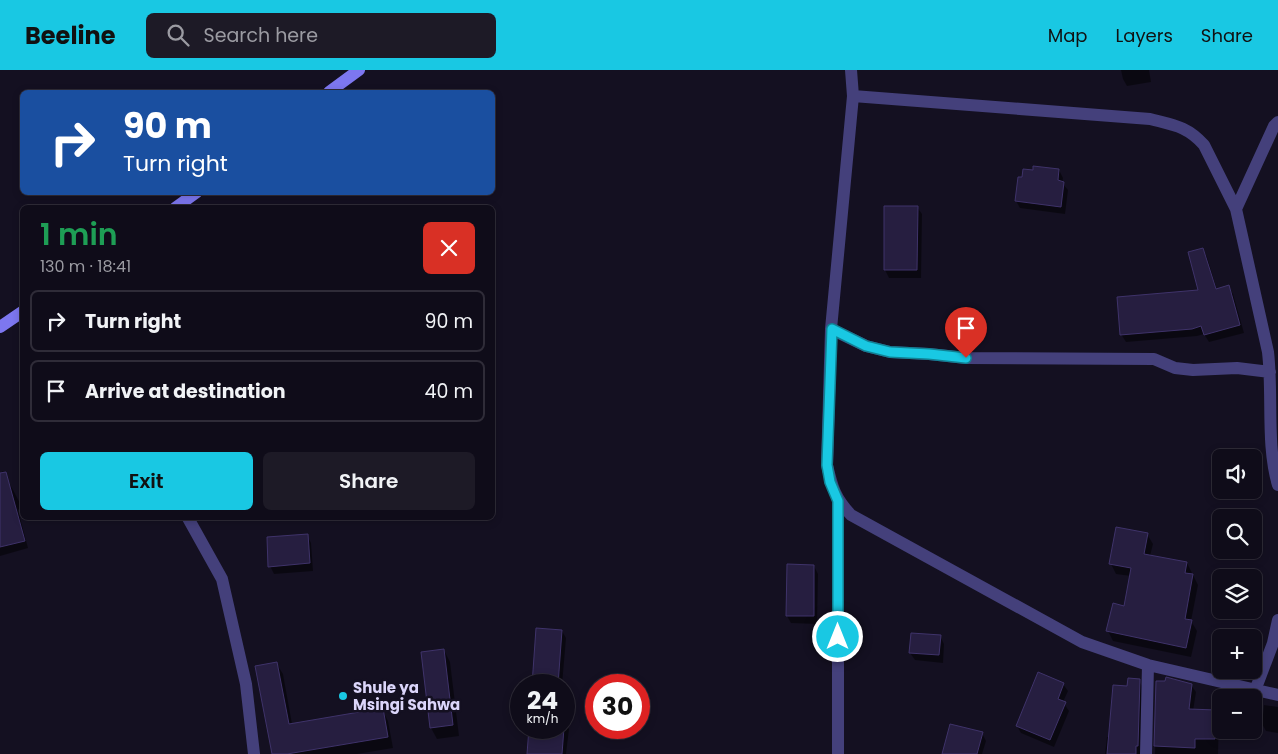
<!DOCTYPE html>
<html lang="en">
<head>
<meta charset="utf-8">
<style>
  :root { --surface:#0f0c19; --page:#1d1a26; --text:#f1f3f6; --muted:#9b9ba2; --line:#2f2c38; --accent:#19c8e3 }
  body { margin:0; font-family:Poppins,sans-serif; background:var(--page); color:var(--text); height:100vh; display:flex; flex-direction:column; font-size:19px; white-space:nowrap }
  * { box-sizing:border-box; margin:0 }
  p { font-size:16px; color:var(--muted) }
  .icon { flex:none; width:28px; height:28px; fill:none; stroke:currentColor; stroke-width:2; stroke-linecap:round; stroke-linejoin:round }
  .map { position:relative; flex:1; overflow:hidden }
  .drawer { position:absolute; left:20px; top:135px; width:475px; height:315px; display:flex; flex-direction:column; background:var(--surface); border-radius:8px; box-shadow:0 2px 8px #0003,0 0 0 1px var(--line) }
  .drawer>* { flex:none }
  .banner { position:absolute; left:20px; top:20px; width:475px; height:105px; border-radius:8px; box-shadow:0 2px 8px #0003,0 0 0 1px var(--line); background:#1a4fa0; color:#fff; overflow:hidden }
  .fabs { position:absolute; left:1212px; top:379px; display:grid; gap:10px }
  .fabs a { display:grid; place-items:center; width:50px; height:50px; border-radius:8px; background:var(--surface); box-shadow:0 2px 8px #0003,0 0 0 1px var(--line); font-size:25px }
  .speed { position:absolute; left:510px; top:604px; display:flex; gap:10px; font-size:25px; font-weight:700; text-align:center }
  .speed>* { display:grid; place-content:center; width:65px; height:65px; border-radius:50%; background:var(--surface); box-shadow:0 2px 8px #0003,0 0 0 1px var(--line); line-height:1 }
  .speed small { font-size:12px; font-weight:400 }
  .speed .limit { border:8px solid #d22; background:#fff; color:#111 }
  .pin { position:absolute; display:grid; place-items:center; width:42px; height:42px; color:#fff; margin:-51px -21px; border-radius:50% 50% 50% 0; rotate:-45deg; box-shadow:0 0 5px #0007 }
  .pin .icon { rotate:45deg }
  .me { position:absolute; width:55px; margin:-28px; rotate:0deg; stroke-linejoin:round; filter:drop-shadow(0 0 4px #0008) }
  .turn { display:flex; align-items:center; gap:18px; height:105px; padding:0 20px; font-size:22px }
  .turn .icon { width:65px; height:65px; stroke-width:2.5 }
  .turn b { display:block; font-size:35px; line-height:42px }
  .round { display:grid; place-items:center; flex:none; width:52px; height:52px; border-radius:8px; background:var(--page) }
  .headline { display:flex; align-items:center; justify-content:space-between; height:85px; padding:0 20px }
  h1 { font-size:30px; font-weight:600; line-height:38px; color:#1e9e55 }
  .cta { display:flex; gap:10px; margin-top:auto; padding:10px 20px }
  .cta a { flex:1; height:58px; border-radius:8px; background:var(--accent); color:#111; font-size:20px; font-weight:600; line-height:58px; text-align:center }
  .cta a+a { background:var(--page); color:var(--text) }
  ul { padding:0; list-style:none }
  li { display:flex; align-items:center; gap:15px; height:62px; margin:0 10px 8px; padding:0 10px; border:2px solid var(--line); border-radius:8px }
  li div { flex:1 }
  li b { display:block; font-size:19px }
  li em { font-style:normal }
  header { display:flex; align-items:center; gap:30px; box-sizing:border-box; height:70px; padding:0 25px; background:var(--accent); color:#111 }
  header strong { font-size:24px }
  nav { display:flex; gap:28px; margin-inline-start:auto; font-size:18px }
  .search { width:350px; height:45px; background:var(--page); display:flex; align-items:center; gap:12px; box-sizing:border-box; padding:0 18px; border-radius:8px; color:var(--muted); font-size:19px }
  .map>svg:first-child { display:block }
  .shadow { fill:#0007 }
  .building { fill:#261e40; stroke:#3f336a }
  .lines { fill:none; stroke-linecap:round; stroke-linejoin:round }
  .street { stroke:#44407b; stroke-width:12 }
  .secondary { stroke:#7d77f0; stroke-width:12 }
  .route-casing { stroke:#108294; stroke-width:12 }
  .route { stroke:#19c8e3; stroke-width:9 }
  .poi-dot { fill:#19c8e3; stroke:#141021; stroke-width:2 }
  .labels { text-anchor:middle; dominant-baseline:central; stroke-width:5; stroke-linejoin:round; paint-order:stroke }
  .poi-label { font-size:15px; font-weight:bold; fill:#dbd5fa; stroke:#141021; text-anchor:start }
</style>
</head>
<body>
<header>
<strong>Beeline</strong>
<div class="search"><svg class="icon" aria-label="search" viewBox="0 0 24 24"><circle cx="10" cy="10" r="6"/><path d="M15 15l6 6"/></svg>Search here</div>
<nav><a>Map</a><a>Layers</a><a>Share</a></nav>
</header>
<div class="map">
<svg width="1278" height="684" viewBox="0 0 1278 684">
  <rect width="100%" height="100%" fill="#141021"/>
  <path class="shadow" d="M1121,0H1149L1151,12L1127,16L1123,9Z
    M1059,100L1063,108L1062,113L1068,120L1065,144L1020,138L1016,131Z
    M885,137H917L922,144L921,208H889L885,200Z
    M1203,179L1207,187L1217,220L1228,216L1233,224L1244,263L1209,272L1204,264L1197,266L1126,272L1121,264L1199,221Z
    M3,401L22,437L18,440L28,478L0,486V403Z
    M1147,464L1153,474L1150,486L1187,493L1198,515L1191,551L1197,561L1191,587L1113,571L1108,561L1125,537L1131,506L1116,504L1111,494Z
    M307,465L311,473L313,501L274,504L270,496Z
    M814,496L818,504L817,554L791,553L787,546Z
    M562,561L566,568L562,615H533Z
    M940,566L944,574L943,593L915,590L910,583Z
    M444,580L450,592L459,666L437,669L431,658Z
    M276,593L283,604L292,654L382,639L388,651L393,678L357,684H274Z
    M1139,611L1143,618L1141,684H1105L1107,667H1110L1128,618Z
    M1157,612L1191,615L1196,622L1193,641H1215L1219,648L1218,684H1155Z
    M1063,614L1068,621L1063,632L1069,641L1054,677L1021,663L1017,656Z
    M1264,635L1278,637V663L1266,661L1262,654Z
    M564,652L569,659L566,684H528L530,658H564Z
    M982,663L986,671L982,684H944Z"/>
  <path class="building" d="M1033,96L1059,99L1058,110L1064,112L1061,137L1015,131L1018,107H1022L1023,99L1033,100Z
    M884,136H918L917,200H884Z
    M1203,178L1216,219L1229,215L1240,255L1204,265L1201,256L1192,259L1120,265L1117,227L1198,220L1188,182Z
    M6,402L25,471L0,477V403Z
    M1116,457L1148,463L1144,484L1187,492L1185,503L1193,504L1185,549L1192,550L1186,578L1106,561L1113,533L1124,536L1131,498L1109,494Z
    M308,464L310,493L268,497L267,467Z
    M787,494L814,495V546H786Z
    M536,558L562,560L558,615H532Z
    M911,563L941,565L939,585L909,583Z
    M444,579L453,655L430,658L421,582Z
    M277,592L289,654L383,638L388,667L287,684H272L255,596Z
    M1038,602L1064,613L1058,629L1066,632L1050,670L1016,656Z
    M1166,607L1192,614L1189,639L1216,640L1215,669H1195V678L1154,676L1156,611H1165Z
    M1128,608L1140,609L1138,676H1136V684H1107L1113,615L1127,616Z
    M950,654L983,662L977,684H942Z
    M529,658H564L562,684H527Z"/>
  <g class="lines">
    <path class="street" d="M851,0L853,26L831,259L827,395C832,417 835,428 851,445L1082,572L1148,595L1278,625
      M853,26L1150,49C1173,55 1187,56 1204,75L1236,139L1268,282C1273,325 1266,375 1278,415
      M1236,139L1274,56L1278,52
      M831,259L866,276L890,282L929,284L966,288L1154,289L1175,298L1193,300L1237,298L1270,302
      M838,431V684
      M188,448L222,509L246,614L254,684
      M1256,618L1273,573L1278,550
      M1146,684L1148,595"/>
    <path class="secondary" d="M329,22L359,0
      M175,138L197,122
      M0,257L22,242"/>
  </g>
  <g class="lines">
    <g class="route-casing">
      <path id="route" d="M838,567V431L830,412L827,395L832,259L866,276L890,282L929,284L966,288"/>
    </g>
    <use href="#route" class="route"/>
  </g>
  <circle class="poi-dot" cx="343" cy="626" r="5"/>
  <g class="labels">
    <g class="poi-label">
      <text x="353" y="617">Shule ya<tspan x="353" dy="17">Msingi Sahwa</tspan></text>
    </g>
  </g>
</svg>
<div class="fabs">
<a><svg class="icon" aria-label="sound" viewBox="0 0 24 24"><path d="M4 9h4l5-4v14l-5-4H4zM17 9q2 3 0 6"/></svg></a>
<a><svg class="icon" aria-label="search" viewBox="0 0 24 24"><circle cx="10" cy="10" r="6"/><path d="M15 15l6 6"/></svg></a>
<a><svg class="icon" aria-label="layers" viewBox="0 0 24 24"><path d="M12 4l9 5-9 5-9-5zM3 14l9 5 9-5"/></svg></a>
<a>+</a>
<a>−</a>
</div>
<div class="speed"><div>24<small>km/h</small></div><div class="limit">30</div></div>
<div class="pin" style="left:966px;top:288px;background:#d93025"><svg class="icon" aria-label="arrive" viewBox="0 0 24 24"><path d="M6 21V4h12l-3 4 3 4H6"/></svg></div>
<svg class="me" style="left:838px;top:567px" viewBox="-20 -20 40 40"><circle r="17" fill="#19c8e3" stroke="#fff" stroke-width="3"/><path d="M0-11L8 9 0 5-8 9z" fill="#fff"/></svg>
<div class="banner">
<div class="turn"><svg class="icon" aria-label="right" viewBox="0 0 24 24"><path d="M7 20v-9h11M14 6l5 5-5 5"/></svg><div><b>90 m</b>Turn right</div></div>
</div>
<section class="drawer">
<div class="headline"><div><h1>1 min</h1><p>130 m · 18:41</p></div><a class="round" style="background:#d93025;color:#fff"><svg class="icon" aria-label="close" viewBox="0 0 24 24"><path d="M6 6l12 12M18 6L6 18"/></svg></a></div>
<ul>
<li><svg class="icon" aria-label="right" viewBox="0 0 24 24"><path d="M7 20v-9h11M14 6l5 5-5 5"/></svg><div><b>Turn right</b></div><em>90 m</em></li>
<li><svg class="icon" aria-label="arrive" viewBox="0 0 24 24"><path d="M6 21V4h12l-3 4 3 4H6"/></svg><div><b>Arrive at destination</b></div><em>40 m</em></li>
</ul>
<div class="cta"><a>Exit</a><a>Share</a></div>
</section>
</div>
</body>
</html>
